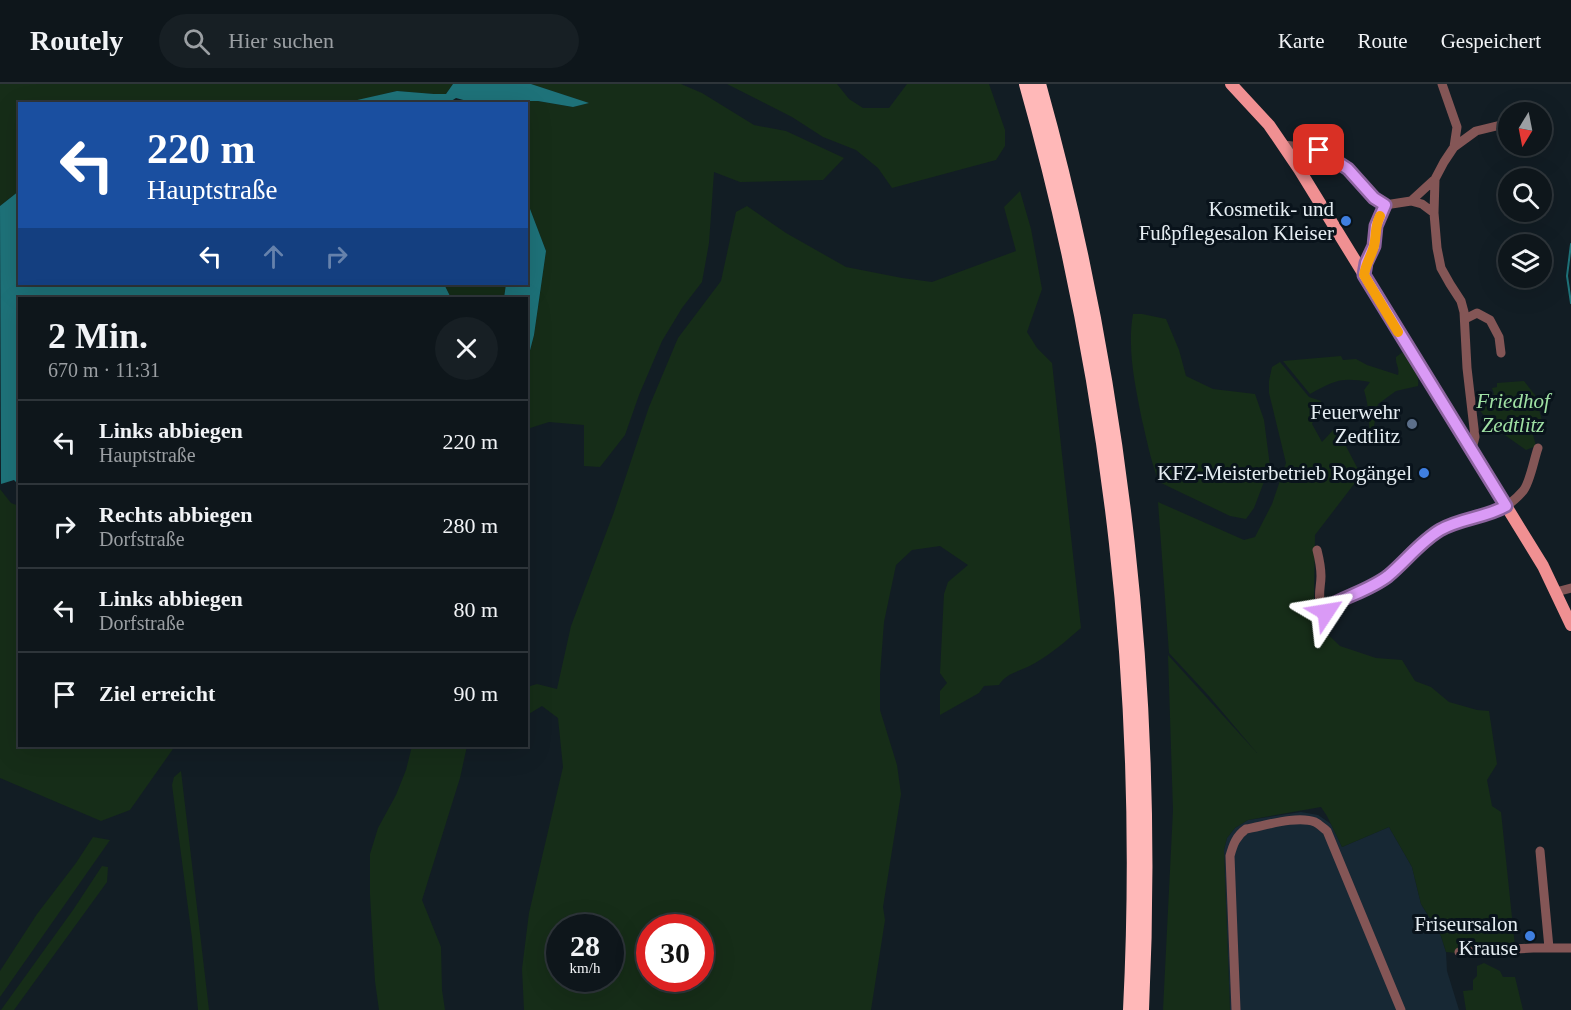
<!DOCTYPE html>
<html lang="de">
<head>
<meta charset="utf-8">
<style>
  :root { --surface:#0e161b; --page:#171f24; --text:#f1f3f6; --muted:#9b9fa3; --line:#2e353a }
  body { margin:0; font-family:Georgia,serif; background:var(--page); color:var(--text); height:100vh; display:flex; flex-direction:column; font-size:22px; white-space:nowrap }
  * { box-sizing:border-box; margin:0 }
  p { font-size:20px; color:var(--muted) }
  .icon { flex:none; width:33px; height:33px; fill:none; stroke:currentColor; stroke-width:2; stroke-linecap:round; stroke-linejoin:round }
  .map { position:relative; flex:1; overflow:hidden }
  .sheet { position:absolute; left:18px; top:213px; width:510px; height:450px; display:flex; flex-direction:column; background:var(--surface); border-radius:0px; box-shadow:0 6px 24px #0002,0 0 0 2px var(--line) }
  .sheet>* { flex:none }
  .banner { position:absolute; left:18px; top:18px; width:510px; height:183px; border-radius:0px; box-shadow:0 6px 24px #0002,0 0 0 2px var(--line); background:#1a4fa0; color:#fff; overflow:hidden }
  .needle { width:39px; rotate:190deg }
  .buttons { position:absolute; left:1498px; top:18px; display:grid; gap:12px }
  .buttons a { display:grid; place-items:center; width:54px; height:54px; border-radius:50%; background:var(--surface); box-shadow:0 6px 24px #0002,0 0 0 2px var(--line); font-size:30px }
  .speed { position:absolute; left:546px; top:830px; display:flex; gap:12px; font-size:30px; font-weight:700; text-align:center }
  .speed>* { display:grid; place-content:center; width:78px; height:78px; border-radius:50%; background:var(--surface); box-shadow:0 6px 24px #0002,0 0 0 2px var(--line); line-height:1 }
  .speed small { font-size:15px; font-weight:400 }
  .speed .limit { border:9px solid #d22; background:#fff; color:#111 }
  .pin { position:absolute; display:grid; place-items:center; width:51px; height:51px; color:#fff; margin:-26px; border-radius:12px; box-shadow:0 3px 9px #0006 }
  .me { position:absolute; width:66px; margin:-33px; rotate:57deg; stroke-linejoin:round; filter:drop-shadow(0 0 4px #0008) }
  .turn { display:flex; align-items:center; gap:21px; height:126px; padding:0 30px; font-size:27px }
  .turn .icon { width:78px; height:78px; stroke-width:2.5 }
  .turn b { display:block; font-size:42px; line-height:51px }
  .lanes { display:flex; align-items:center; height:57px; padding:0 30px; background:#0003; justify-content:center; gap:30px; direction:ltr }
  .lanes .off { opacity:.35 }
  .round { display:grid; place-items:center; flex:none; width:63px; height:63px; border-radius:32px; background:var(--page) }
  .head { display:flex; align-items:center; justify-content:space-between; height:102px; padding:0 30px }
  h1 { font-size:36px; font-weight:600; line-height:45px }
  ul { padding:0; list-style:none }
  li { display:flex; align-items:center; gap:18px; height:84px; padding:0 30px; border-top:2px solid var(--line) }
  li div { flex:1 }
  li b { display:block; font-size:22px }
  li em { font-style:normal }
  header { display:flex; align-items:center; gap:36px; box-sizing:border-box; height:84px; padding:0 30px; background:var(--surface); border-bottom:2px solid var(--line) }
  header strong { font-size:28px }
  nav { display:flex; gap:33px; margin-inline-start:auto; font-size:21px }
  .search { width:420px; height:54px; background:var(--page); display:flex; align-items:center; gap:15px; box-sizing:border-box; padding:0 21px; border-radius:33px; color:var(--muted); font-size:22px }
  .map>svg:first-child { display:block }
  .built { fill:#172834 }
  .green { fill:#162d18; fill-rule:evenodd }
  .water { fill:#1e7279 }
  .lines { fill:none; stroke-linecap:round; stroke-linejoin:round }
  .stream { stroke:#1e7279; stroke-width:2 }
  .minor { stroke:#845656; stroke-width:9 }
  .major { stroke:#f09092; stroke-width:12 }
  .highway { stroke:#ffb8b8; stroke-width:14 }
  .route-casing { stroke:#8e64a0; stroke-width:15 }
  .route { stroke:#da9af6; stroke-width:10 }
  .slow { stroke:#f59e0b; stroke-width:10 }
  .shop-dot { fill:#3f7fe0; stroke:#09131b; stroke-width:2 }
  .service-dot { fill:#5c6f8a; stroke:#09131b; stroke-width:2 }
  .labels { text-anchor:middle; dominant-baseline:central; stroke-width:6; stroke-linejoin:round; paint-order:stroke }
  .poi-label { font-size:21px; fill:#e5edf2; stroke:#09131b; text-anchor:end }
  .park-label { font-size:21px; font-style:italic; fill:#a0e1a4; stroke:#09131b }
</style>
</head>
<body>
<header>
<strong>Routely</strong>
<div class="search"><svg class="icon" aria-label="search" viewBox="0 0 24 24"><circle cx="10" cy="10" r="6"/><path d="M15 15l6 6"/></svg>Hier suchen</div>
<nav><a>Karte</a><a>Route</a><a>Gespeichert</a></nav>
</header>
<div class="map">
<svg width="1571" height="926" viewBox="0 0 1571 926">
  <rect width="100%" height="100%" fill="#121d24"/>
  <path class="built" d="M1301,728L1318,731L1331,740L1342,763L1389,743L1412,783L1421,820L1441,852L1446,868L1447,887L1459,926H1230L1224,766L1227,754L1235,744L1248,736Z"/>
  <path class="green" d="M0,0H453L446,10H434L396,7L344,20H20L19,107L0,122Z
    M531,0H681L702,9L754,41L786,47L844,74L823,96L740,98L714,88L709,159L702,198L682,224L662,257L639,311L625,351L600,383L584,382V341L549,338L527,345V278L534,251L546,167L527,117L526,20H491L516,17H538L573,23L588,19Z
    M727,0H837L849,15L863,24H889L907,0H989L1005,46V62L996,76L892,104L878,84L856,66L823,53L792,33Z
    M1020,107L1031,145L1042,205L1027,248L1037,264L1052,279L1081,544C1066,557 1052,569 1035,579C1023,587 1006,588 999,601L984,602L979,609L940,631V607L947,599L940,589L944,510L948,498L968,481L940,462L912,466L896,481L884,538L880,591V626L897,681L901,710L883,823L885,836L871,926H524L522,885L529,829L563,683L558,634L542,622L527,631V603L537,600L557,605L571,542L614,428L649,323L678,254L721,197L736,128L747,122L786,149L846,183L902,194L932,198L1016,167L1004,123ZM560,843H610V894H560ZM650,843H700V894H650Z
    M444,200H506L504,214H451Z
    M1133,230H1142L1166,235L1179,266L1186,292L1213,305L1255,310L1264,336L1270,382L1254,424L1246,435L1230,432L1159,398C1151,378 1147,357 1142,336C1135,301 1127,265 1133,230Z
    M1404,267C1410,277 1420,289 1418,302L1396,307L1378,320L1371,358C1368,340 1370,325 1364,306L1370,298C1341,293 1335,296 1310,310L1283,277L1341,272L1343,276L1356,275L1367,281L1398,291C1400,284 1395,280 1396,273Z
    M1280,278L1309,313L1321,317L1312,340L1322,358L1336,343L1361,391L1315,451L1314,514L1317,540L1340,562L1376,574L1402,576L1415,597L1431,603L1449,618L1477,626L1489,627L1497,680L1487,696L1492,722L1501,728L1515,862L1466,870L1446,868L1441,852L1421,820L1412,783L1389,743L1342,763L1327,732L1321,723L1248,736L1235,744L1227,754L1224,766L1230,926H1163L1173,726L1168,571L1257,669L1208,611L1169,569L1158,418L1244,456L1255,453L1272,420L1286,379L1269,309V297L1272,283Z
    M1524,297L1535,311L1543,340L1531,343L1536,362L1526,366L1492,342L1478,324L1493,319L1491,311L1494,310L1492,304L1497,303V299Z
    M0,405L11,419L19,422L20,662H175L130,726L101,737L0,694Z
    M412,662H467L460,694L422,816L441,863L442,906L445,926H379L375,897L370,811V770L378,744L396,711L406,686Z
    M181,687L209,926H198L192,854L172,701L174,693Z
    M93,753L110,756L0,913V887L37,830L76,779Z
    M102,782L108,783L107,798L14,926H1L73,826Z
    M1484,879L1500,887L1503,893H1515L1523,926H1466L1463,907L1473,906V896L1477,892V882Z"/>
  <path class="water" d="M453,0H531L589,19L573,23L538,17H516L478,20L456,14L448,19H344L397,7L434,10H446Z
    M19,107L20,200H444L451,214H20L19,401L14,396L1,400L0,122Z
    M527,117L546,167L534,251L527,278L526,214H504L506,200H526Z"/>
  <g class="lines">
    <path class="stream" d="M1571,160L1567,192L1571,219"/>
    <path class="minor" d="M1442,0L1457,43L1454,63
      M1283,61C1316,63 1335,72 1358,95C1367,105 1374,114 1385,121L1411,117L1435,95
      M1411,117L1422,120L1434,129
      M1364,191L1366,179L1374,162L1376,142L1385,121
      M1465,235L1477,229L1490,236L1499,253L1501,269
      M1469,364L1473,361L1475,353L1467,284L1464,228L1461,217L1450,200L1441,184L1437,164L1434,129L1435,95L1444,78L1454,63L1476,47L1509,39
      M1317,466C1319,474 1321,483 1321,492C1321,503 1317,513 1322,523L1326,524
      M1556,508L1571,504
      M1325,528L1326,524C1346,512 1369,506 1388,492C1406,477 1420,458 1440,446C1458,436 1479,435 1497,427C1506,423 1516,415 1523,407C1530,399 1534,375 1538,364
      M1540,767L1549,864
      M1459,868L1533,864H1571
      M1236,926L1230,772C1233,761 1236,752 1246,745C1264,742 1297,731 1315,738C1319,740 1323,744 1327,747L1401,926"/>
    <path class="major" d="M1231,0L1269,41L1299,85L1543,482L1571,541"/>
    <path class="highway" d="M1026,0C1111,300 1146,614 1130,926
      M1039,0C1123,300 1157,614 1142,926"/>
  </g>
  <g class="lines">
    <g class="route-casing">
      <path id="route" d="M1319,66L1348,85L1374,114L1385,121L1376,142L1374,162L1366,179L1364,191L1506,422C1485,434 1461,434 1440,446C1420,458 1406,477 1388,492C1370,506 1346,512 1326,524V528"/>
    </g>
    <use href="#route" class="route"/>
    <path class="slow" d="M1380,132C1374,145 1377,150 1374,162C1371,173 1366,179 1364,191L1398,248"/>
  </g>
  <g class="shop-dot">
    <circle cx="1346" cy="137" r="6"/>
    <circle cx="1424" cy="389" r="6"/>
    <circle cx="1530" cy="852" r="6"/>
  </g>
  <circle class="service-dot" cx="1412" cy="340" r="6"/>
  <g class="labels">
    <g class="poi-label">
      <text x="1334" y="125">Kosmetik- und<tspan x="1334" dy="24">Fußpflegesalon Kleiser</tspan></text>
      <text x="1400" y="328">Feuerwehr<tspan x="1400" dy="24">Zedtlitz</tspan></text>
      <text x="1412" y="389">KFZ-Meisterbetrieb Rogängel</text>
      <text x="1518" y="840">Friseursalon<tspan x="1518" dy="24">Krause</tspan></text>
    </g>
    <g class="park-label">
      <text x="1513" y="317">Friedhof<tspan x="1513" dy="24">Zedtlitz</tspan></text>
    </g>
  </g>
</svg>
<div class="buttons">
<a><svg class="needle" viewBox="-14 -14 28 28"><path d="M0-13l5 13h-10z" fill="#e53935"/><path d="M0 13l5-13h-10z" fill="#9b9fa3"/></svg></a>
<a><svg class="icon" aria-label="search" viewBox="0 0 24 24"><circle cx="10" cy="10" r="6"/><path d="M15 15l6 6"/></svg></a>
<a><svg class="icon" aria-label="layers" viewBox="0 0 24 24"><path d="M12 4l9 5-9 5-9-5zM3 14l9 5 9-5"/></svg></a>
</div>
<div class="speed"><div>28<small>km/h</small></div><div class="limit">30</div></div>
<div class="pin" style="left:1319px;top:66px;background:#d93025"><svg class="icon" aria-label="arrive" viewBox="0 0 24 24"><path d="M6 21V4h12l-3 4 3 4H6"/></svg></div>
<svg class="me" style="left:1326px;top:528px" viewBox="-20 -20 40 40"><path d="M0-17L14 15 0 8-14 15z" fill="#da9af6" stroke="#fff" stroke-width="4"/></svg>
<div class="banner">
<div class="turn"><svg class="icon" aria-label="left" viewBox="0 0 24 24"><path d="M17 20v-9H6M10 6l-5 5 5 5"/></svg><div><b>220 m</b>Hauptstraße</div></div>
<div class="lanes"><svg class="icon" aria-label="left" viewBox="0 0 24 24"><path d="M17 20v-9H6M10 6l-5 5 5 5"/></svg><svg class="icon off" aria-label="ahead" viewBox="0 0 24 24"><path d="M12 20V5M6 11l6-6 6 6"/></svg><svg class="icon off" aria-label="right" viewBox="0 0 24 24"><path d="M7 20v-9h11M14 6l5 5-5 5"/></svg></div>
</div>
<section class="sheet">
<div class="head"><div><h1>2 Min.</h1><p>670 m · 11:31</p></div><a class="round"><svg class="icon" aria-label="close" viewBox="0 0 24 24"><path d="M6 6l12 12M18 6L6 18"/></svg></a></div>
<ul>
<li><svg class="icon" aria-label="left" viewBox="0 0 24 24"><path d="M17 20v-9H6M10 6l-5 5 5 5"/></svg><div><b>Links abbiegen</b><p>Hauptstraße</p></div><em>220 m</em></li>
<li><svg class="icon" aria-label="right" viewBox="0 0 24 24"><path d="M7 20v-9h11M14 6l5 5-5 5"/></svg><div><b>Rechts abbiegen</b><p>Dorfstraße</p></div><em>280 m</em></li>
<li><svg class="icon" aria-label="left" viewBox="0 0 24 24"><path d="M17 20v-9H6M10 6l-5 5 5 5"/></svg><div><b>Links abbiegen</b><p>Dorfstraße</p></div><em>80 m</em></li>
<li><svg class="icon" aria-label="arrive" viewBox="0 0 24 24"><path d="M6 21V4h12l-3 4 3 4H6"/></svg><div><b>Ziel erreicht</b></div><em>90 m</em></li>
</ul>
</section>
</div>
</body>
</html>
